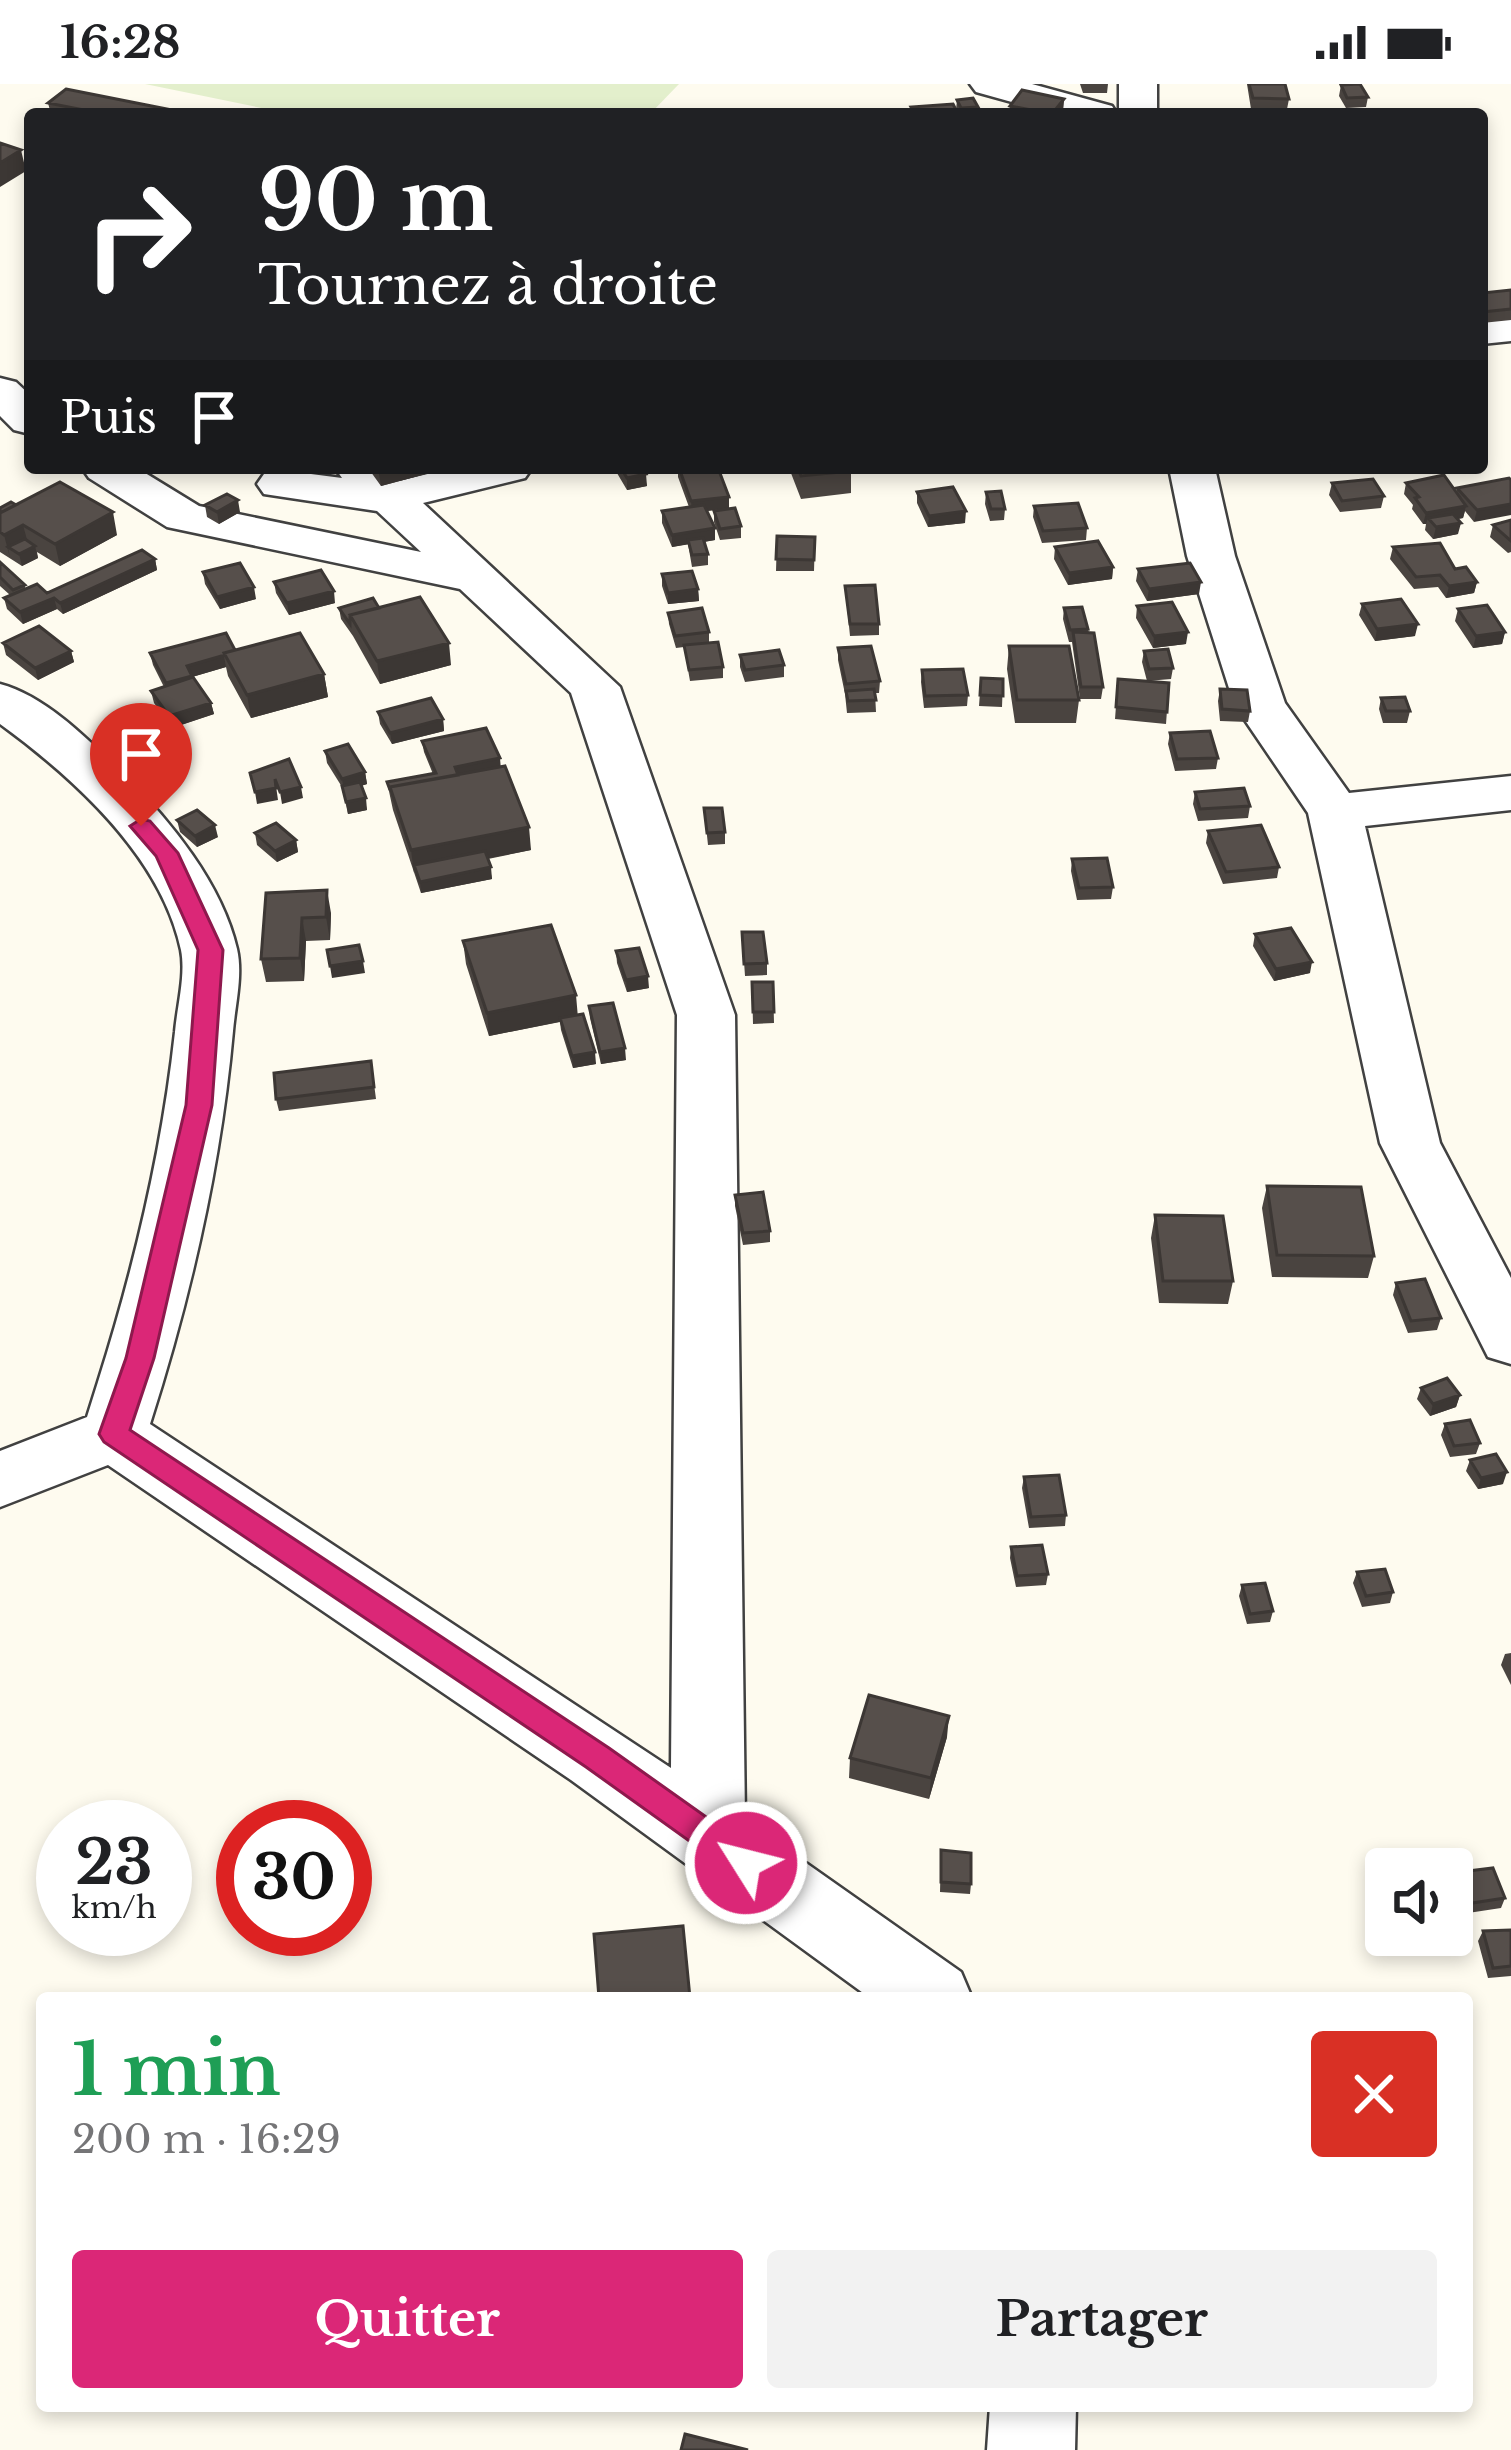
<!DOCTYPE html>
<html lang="fr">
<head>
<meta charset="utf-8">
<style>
  :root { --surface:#fff; --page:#f2f2f2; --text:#202124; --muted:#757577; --accent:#db2777 }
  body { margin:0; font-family:"Libre Baskerville",serif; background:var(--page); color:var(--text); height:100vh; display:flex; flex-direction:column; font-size:45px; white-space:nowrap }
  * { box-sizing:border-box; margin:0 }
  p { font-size:39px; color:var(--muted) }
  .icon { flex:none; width:66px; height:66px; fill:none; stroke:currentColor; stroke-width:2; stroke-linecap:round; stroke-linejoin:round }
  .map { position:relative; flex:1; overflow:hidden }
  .side { position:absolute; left:36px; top:1908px; width:1437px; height:420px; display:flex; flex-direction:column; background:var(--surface); border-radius:12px; box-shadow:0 6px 18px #0003 }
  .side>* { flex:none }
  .guide { position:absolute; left:24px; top:24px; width:1464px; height:366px; border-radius:12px; box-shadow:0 6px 18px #0003; background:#202124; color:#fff; overflow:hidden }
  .controls { position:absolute; left:1365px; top:1764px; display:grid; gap:24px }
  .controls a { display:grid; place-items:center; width:108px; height:108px; border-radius:12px; background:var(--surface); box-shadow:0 6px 18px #0003; font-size:60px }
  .speed { position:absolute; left:36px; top:1716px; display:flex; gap:24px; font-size:60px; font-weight:700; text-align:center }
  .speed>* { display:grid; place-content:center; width:156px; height:156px; border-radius:50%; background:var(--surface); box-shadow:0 6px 18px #0003; line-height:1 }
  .speed small { font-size:30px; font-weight:400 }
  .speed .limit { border:18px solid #d22; background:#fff; color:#111 }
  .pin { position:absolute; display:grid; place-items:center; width:102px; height:102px; color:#fff; margin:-123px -51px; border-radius:50% 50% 50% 0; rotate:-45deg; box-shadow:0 0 12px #0007 }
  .pin .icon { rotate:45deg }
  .me { position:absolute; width:132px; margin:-66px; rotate:306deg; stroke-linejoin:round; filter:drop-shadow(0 0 9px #0008) }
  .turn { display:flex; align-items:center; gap:42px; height:252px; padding:0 36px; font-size:54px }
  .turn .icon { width:156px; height:156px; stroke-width:2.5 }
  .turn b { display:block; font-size:84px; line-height:102px }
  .then { display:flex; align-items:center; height:114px; padding:0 36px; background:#0003; gap:24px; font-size:45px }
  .round { display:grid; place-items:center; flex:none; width:126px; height:126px; border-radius:12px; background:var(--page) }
  .headline { display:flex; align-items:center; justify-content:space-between; height:204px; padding:0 36px }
  h1 { font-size:72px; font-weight:800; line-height:90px; color:#1e9e55 }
  .primary-button { display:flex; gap:24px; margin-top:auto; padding:24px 36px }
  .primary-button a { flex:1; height:138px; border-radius:12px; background:var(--accent); color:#fff; font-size:48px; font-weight:800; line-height:138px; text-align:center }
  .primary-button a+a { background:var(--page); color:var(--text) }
  .status { display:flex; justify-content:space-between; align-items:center; height:84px; padding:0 60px; background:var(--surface); direction:ltr }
  .status svg { height:33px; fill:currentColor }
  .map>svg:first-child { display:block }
  .pitch { fill:#e3efcc }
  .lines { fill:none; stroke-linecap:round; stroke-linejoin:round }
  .street-casing { stroke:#414141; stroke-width:5 }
  .street { fill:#fff; fill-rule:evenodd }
  .wall { fill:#4a4440 }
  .shaded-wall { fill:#3c3734 }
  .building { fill:#564f4b; stroke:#3c3734; stroke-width:3 }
  .route { fill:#db2777; stroke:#8e194d; stroke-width:3 }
</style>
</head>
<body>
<div class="status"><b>16:28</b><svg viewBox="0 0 49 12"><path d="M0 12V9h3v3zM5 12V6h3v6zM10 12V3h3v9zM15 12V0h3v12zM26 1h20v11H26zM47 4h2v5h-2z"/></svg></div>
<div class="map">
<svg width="1511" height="2366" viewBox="0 0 1511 2366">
  <rect width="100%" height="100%" fill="#fefbef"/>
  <path class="pitch" d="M145,0H679L650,30H291Z"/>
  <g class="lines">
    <g class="street-casing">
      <path id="street" d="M970,0H1032L1112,22L1117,30H1055L976,8Z
        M1119,0H1157V30H1119Z
        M1511,231V257L1482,260V234Z
        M0,294L16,298L30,311V350L14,346L0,332Z
        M82,384H137L199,422L421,468L377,427L264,410L257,400L264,390L280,386L342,394L335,384H385L399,397L452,384H532L525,394L423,419L620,603L735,931L745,1736L961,1888L972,1914H870L571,1696L108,1381L0,1423V1367L87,1333L98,1298C134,1184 162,1068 175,948C177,923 186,891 181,866C161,772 74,694 0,640V600C46,612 91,658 124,691C171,737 222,800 237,865C243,891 235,922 233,947C221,1081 191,1212 150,1340L671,1684L677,931L571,609L460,505L167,443L89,394Z
        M1169,384H1215L1235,472L1285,619L1349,709L1511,692V726L1365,742L1440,1059L1511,1194V1280L1488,1273L1380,1059L1308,729L1234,620L1187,472Z
        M990,2322H1076L1075,2366H987Z"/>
    </g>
    <use href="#street" class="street"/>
  </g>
  <path class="wall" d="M1080,0H1108L1107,9H1083Z
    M1247,0H1285L1289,15L1287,25H1251Z
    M1341,1L1368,13L1366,23L1346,24L1339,12Z
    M1064,15L1063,26L1060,30H1008L1010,22Z
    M957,16L978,23L977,30H911V23L956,26Z
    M48,19L192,30H51Z
    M1511,206V236L1482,239V209Z
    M368,384H448L381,402Z
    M614,384H642L647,402L627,406Z
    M678,384L729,413V424L707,427L715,456L704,458L708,470V481L692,483L688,460L672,463L662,439V427L689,423L678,393Z
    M789,384H851V409L801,415Z
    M1509,394L1474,438L1465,427L1463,434L1458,435V450L1433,455L1425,446L1426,440H1423L1412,425L1413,421L1404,410L1406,399L1456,408L1457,404Z
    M1332,399L1384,412L1381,424L1340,428L1329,411Z
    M917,408L965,439L928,443L917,419Z
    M986,408L1005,425L1004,436L990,437L985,420Z
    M16,421L117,451L60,482L37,468L38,474L22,482L0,468V424Z
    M205,421L240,428L219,440L207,433Z
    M1034,422L1087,444L1086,456L1042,459L1033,433Z
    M714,427L741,442V454L720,456L714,438Z
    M1511,436V468L1508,469L1490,453L1493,441Z
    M777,452L815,453L814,487H776Z
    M1055,463L1113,483L1112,495L1068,501L1054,475Z
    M1393,463L1455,485L1477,498L1474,509L1446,514L1438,503L1414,505L1390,475Z
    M155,475L157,486L63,530L57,525L23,540L7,525L4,514L10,511L0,502V478L25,501V504L47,509Z
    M1138,485L1199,510L1147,517L1136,497Z
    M203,488L256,515L220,525L205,500Z
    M662,490L698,505L699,517L668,520L662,502Z
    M274,498L335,519L289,531L276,509Z
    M845,502L879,540V551L850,552Z
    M1362,520L1415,552L1375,557L1359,531Z
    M1137,522L1186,560L1153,564L1136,534Z
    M339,524H379L451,581L380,600L353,552L341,535Z
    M1064,524L1088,545L1103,603L1101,615H1080L1072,558H1069L1063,535Z
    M1458,525L1505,548L1502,560L1473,564L1455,537Z
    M668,529L709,548V559L723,583V594L690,597L684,563L676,564L669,540Z
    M3,559L71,567L74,578L38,596L6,571Z
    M1009,562L1079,616L1076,639H1015L1007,585Z
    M838,564L880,597L879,609H875L876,628L847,629L845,610L838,576Z
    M235,566L324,590L328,613L251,634L228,592L226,583L192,593L211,619L214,630L172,644L154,619L151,607L164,603L153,581L150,569Z
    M1144,567L1173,584L1171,595L1147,597L1142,578Z
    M740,571L784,581V593L745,598L740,583Z
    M922,586L968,611L967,622L924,624L921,598Z
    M981,594L1003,595L1002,623L979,622Z
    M1118,595L1169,599L1166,640L1115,635Z
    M1220,605L1250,627L1248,638L1220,637L1218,617Z
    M1381,614L1410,627L1407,639H1383L1379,625Z
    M378,628L443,635L444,647L392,660L380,640Z
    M1170,649L1218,674L1216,685L1175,687L1168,660Z
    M422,657L501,683L531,766L488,775L492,795L421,809L393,726L387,698L433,690L424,668Z
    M325,667L365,688L367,700L361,702L367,726L348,730L342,703L327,679Z
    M1195,708L1250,722L1248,734L1198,737L1193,720Z
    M704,724L725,748V760L708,761Z
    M177,736L218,753L197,763L180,748Z
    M1208,747L1279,783L1277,794L1223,800L1206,759Z
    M255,749L296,756L298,768L277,778L257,761Z
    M1072,775L1113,803L1111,815L1077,816L1071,787Z
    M266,809L331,829L330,856L306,857L304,897L266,898L261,875Z
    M742,848L767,879V891L745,892Z
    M1255,850L1310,889L1274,897L1253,862Z
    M463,857L578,931L596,980L573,984L561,946L560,938L489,952L466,880Z
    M616,867L649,904L627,908L617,879Z
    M752,898H773L774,939L753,940Z
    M589,922L626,976L601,980L590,934Z
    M371,977L376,1015L279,1027L276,1015Z
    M1267,1102L1374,1172L1368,1194L1272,1193L1262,1124Z
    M735,1111L770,1147V1158L743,1161L735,1122Z
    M1155,1131L1233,1197L1228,1220L1159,1219L1151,1154Z
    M1396,1199L1441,1234L1437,1246L1408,1249L1393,1211Z
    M1421,1304L1460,1311L1456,1323L1430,1332L1417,1315Z
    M1445,1340L1480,1359L1476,1370L1450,1373L1441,1351Z
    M1470,1376L1503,1400L1478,1405L1466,1387Z
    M1024,1393L1066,1431L1065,1442L1029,1444L1022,1404Z
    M1011,1463L1048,1490L1046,1501L1016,1503L1010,1474Z
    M1357,1488L1393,1508L1390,1519L1362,1523L1353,1499Z
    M1242,1501L1273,1527L1270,1538L1247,1540L1239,1512Z
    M1511,1569V1601L1501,1581L1505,1570Z
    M947,1653L929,1715L849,1694L850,1674Z
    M941,1766L971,1800L970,1810L940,1808Z
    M1460,1788L1505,1814L1501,1824L1468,1829L1456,1798Z
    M1511,1846V1892L1488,1894L1478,1857L1483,1847Z"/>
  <path class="shaded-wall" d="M1064,15L1063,26L1060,30H1052Z
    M21,66L26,87L0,103V79Z
    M378,384H448L381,402Z
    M646,390L647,402L627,406V394Z
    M729,413V424L692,429L691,417Z
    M238,416L240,428L219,440L217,428Z
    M1511,420V431L1474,438L1477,426Z
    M1466,422L1463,434L1432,439L1428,434L1426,440H1423L1426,429Z
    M966,427L965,439L928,443L929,432Z
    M113,428L117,451L60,482L55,460Z
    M1461,439L1458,450L1433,455L1436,443Z
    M23,441L29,463H8L10,474L4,451Z
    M715,444V456L672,463V451Z
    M35,462L38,474L22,482L19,470Z
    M155,475L157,486L63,530L60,519Z
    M1113,483L1112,495L1068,501L1069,489Z
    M1201,498L1199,510L1147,517L1149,505Z
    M1477,498L1474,509L1446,514L1449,502Z
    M254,503L256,515L220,525L217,513Z
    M698,505L699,517L668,520V509Z
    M334,507L335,519L289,531L287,519Z
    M54,514L57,525L23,540L20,528Z
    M1418,540L1415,552L1375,557L1377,545Z
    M1188,548L1186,560L1153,564L1154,552Z
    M1505,548L1502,560L1473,564L1476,552Z
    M449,559L451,581L380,600L377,577Z
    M71,567L74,578L38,596L35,584Z
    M224,572L226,583L192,593L194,603L168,611L166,599L187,582Z
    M324,590L328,613L251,634L247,611Z
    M211,619L214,630L172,644L169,632Z
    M443,635L444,647L392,660L390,649Z
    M500,674L501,686L457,695L455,683Z
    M365,688L367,700L344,707L342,695Z
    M275,695L278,716L257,720L255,708Z
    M301,703L303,714L282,720L280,708Z
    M366,714L367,726L348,730L346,718Z
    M215,741L218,753L197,763L195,752Z
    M529,743L531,766L417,788L414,781V789L411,766Z
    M296,756L298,768L277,778L275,767Z
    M491,783L492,795L421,809L420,798Z
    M327,806L331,829L330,856L326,833Z
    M302,834L306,857L304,897L300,874Z
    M363,877L365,889L332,894L330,882Z
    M1312,878L1310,889L1274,897L1276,885Z
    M648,892L649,904L627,908L626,896Z
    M576,911L578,934L489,952L487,929Z
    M625,964L626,976L601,980L600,968Z
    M595,968L596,980L573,984L572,972Z
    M1460,1311L1456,1323L1430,1332L1433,1320Z
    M1507,1388L1503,1400L1478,1405L1481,1394Z
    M949,1632L947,1653L929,1715L931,1694Z"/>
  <path class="building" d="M1249,0H1285L1289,15L1253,14Z
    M1360,0L1368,13L1347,14L1341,1Z
    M66,5L192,30H104L48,19Z
    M1022,6L1064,15L1052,30L1010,22Z
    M973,14L978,23L961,24L957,16Z
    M953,20L958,30H915L911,23Z
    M1009,28L1040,29L1008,30Z
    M0,59L21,66L0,79Z
    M1511,206V225L1482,228V209Z
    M621,384H642L646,390L627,394Z
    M679,384H718L729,413L691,417Z
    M798,384H851L852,387L801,392Z
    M1444,391L1466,422L1426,429L1415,414L1419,413L1406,399Z
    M1509,394L1511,396V420L1477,426L1457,404Z
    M1373,395L1384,412L1342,417L1332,399Z
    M60,398L113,428L55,460L23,441L4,451L0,448V429Z
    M953,403L966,427L929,432L917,408Z
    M1001,407L1005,425H991L986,408Z
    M227,410L238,416L217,428L205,421Z
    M11,418L16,421L0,429V424Z
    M1078,419L1087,444L1043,447L1034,422Z
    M704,421L715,444L672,451L662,427Z
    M735,424L741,442L720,445L714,427Z
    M1453,430L1461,439L1436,443L1428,434Z
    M1511,436V457L1493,441Z
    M777,452L815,453L814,476L776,475Z
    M703,454L708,470L692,471L688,456Z
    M25,455L35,462L19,470L8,463Z
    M1098,457L1113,483L1069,489L1055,463Z
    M1440,459L1455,485L1466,483L1477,498L1449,502L1440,491L1416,493L1393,463Z
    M142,466L155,475L60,519L54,514L20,528L4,514L37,500L47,509Z
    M0,478L25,501L13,506L0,493Z
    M240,479L254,503L217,513L203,488Z
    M1190,479L1201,498L1149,505L1138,485Z
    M321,486L334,507L287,519L274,498Z
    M692,487L698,505L668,509L662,490Z
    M875,501L879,540H850L845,502Z
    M420,513L449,559L377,577L350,531Z
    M373,514L379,524L350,531V540L339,524Z
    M1401,515L1418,540L1377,545L1362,520Z
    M1172,518L1188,548L1154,552L1137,522Z
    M1487,521L1505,548L1476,552L1458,525Z
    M1082,523L1088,545L1070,546L1064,524Z
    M702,524L709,548L675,552L668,529Z
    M39,542L71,567L35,584L3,559Z
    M1073,548L1094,549L1103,603H1081Z
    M226,549L235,566L224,569L225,571L187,582L192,592L166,599L150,569Z
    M300,549L324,590L247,611L224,569Z
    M718,558L723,583L689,586L684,561Z
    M871,562L880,597L846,600L838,564Z
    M1009,562H1069L1079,616H1017Z
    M1168,565L1173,584L1149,585L1144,567Z
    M779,566L784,581L745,586L740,571Z
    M963,585L968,611L925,612L922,586Z
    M193,593L211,619L169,632L151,607Z
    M981,594L1003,595V612L980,611Z
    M1118,595L1169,599L1167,628L1116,623Z
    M874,605L876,616L848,617L846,607Z
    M1220,605L1247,606L1250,627L1222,625Z
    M1405,613L1410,627H1386L1381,614Z
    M431,614L443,635L390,649L378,628Z
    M486,644L500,674L455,683L458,691L390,703V706L387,698L436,689L422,657Z
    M1210,647L1218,674L1177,675L1170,649Z
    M348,660L365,688L342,695L325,667Z
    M289,675L301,703L280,708L275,695L276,704L255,708L250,689Z
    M505,682L529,743L411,766L390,703Z
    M360,698L366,714L346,718L342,702Z
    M1244,704L1250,722L1200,725L1195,708Z
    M704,724H722L725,748L707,749Z
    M197,726L215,741L195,752L177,736Z
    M276,739L296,756L275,767L255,749Z
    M1261,741L1279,783L1226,788L1208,747Z
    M485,767L491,783L420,798L414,781Z
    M1107,774L1113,803L1079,804L1072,775Z
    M327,806L326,833L302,834L300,874L261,875L266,809Z
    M551,841L576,911L487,929L463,857Z
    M1291,844L1312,878L1276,885L1255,850Z
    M742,848H763L767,879L744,880Z
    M359,861L363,877L330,882L327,866Z
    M639,864L648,892L626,896L616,867Z
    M752,898H773L774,928H753Z
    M613,919L625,964L600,968L589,922Z
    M583,930L595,968L572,972L560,934Z
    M371,977L374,1003L276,1015L274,989Z
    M1267,1102L1361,1103L1374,1172L1277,1171Z
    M763,1108L770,1147L743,1149L735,1111Z
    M1155,1131L1223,1132L1233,1197H1163Z
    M1425,1195L1441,1234L1411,1237L1396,1199Z
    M1447,1294L1460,1311L1433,1320L1421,1304Z
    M1470,1336L1480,1359L1454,1362L1445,1340Z
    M1496,1370L1507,1388L1481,1394L1470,1376Z
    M1059,1391L1066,1431L1031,1433L1024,1393Z
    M1042,1461L1048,1490L1017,1492L1011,1463Z
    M1385,1485L1393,1508L1366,1512L1357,1488Z
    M1265,1499L1273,1527L1250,1530L1242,1501Z
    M869,1611L949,1632L931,1694L850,1674Z
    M941,1766L971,1769V1800L941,1798Z
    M1493,1784L1505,1814L1472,1819L1460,1788Z
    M683,1842L690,1914H599L594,1850Z
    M1511,1846V1882L1493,1884L1483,1847Z
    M685,2350L748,2366H681Z"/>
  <path class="route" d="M141,735L150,737L178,769L223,866L212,1021L154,1274L130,1346L609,1664L757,1769L762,1779L757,1789L746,1794L734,1789L586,1683L104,1358L99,1350L126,1274L186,1021L198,866L156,772L130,742Z"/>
</svg>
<div class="controls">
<a><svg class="icon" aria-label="sound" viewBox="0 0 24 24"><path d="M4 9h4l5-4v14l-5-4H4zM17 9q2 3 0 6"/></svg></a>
</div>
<div class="speed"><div>23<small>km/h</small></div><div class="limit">30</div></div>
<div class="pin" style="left:141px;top:742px;background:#d93025"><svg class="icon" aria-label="arrive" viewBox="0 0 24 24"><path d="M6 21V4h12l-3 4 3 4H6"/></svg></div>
<svg class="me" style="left:746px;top:1779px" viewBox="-20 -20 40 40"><circle r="17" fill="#db2777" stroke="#fff" stroke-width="3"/><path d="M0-11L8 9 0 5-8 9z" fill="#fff"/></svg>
<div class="guide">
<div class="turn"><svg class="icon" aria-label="right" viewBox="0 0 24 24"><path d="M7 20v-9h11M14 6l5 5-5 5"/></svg><div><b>90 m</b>Tournez à droite</div></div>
<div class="then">Puis<svg class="icon" aria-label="arrive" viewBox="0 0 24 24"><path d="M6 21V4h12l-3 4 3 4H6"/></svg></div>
</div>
<section class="side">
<div class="headline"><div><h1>1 min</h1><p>200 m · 16:29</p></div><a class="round" style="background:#d93025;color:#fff"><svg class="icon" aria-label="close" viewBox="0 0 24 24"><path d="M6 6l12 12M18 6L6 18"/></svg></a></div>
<div class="primary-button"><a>Quitter</a><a>Partager</a></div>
</section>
</div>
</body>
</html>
